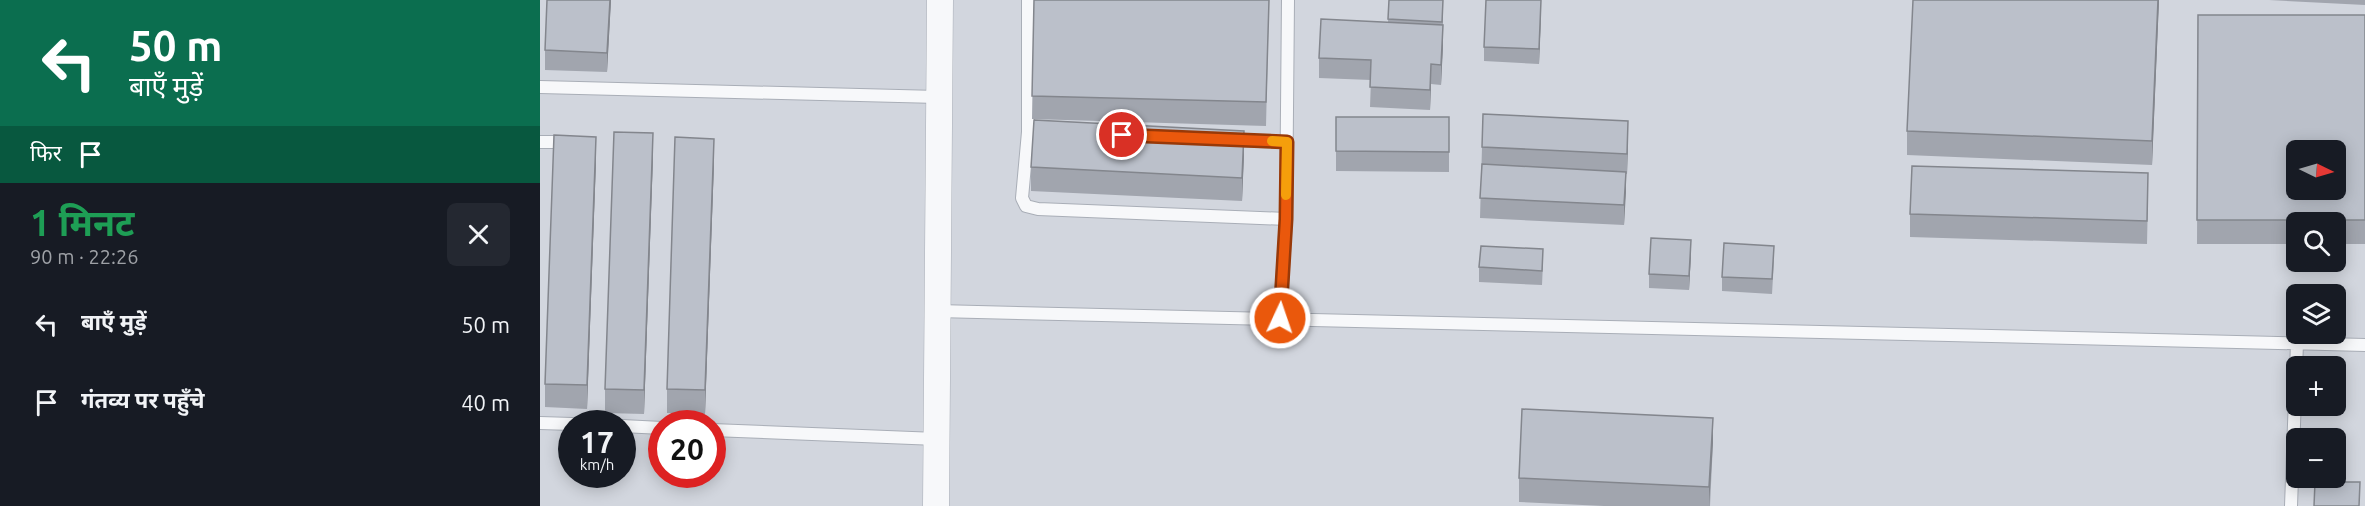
<!DOCTYPE html>
<html lang="hi">
<head>
<meta charset="utf-8">
<style>
  :root { --surface:#171b24; --page:#242831; --text:#f1f3f6; --muted:#9ea1a6 }
  body { margin:0; font-family:Ubuntu,"Noto Sans Devanagari",sans-serif; background:var(--page); color:var(--text); height:100vh; display:flex; flex-direction:column; font-size:22px; white-space:nowrap }
  * { box-sizing:border-box; margin:0 }
  p { font-size:20px; color:var(--muted) }
  .icon { flex:none; width:33px; height:33px; fill:none; stroke:currentColor; stroke-width:2; stroke-linecap:round; stroke-linejoin:round }
  .map { position:relative; flex:1; overflow:hidden }
  .sheet { display:flex; flex-direction:column; background:var(--surface); width:540px }
  .sheet>* { flex:none }
  .top-card { background:#0b6e4f; color:#fff; overflow:hidden }
  .needle { width:39px; rotate:95deg }
  .controls { position:absolute; left:1746px; top:140px; display:grid; gap:12px }
  .controls a { display:grid; place-items:center; width:60px; height:60px; border-radius:9px; background:var(--surface); box-shadow:0 3px 15px #0003; font-size:30px }
  .speed { position:absolute; left:18px; top:410px; display:flex; gap:12px; font-size:30px; font-weight:700; text-align:center }
  .speed>* { display:grid; place-content:center; width:78px; height:78px; border-radius:50%; background:var(--surface); box-shadow:0 3px 15px #0003; line-height:1 }
  .speed small { font-size:15px; font-weight:400 }
  .speed .limit { border:9px solid #d22; background:#fff; color:#111 }
  .pin { position:absolute; display:grid; place-items:center; width:51px; height:51px; color:#fff; margin:-26px; border:3px solid #fff; border-radius:50%; box-shadow:0 2px 6px #0007 }
  .me { position:absolute; width:66px; margin:-33px; rotate:3deg; stroke-linejoin:round; filter:drop-shadow(0 0 4px #0008) }
  .turn { display:flex; align-items:center; gap:21px; height:126px; padding:0 30px; font-size:27px }
  .turn .icon { width:78px; height:78px; stroke-width:2.5 }
  .turn b { display:block; font-size:42px; line-height:51px }
  .then { display:flex; align-items:center; height:57px; padding:0 30px; background:#0003; gap:12px; font-size:22px }
  .round { display:grid; place-items:center; flex:none; width:63px; height:63px; border-radius:9px; background:var(--page) }
  .overview { display:flex; align-items:center; justify-content:space-between; height:102px; padding:0 30px }
  h1 { font-size:36px; font-weight:700; line-height:45px; color:#1e9e55 }
  ul { padding:0; list-style:none }
  li { display:flex; align-items:center; gap:18px; height:78px; padding:0 30px }
  li div { flex:1 }
  li b { display:block; font-size:22px }
  li em { font-style:normal }
  main { display:flex; flex:1; min-height:0 }
  .map>svg:first-child { display:block }
  .built { fill:#d2d6de; fill-rule:evenodd }
  .lines { fill:none; stroke-linecap:round; stroke-linejoin:round }
  .lane-casing { stroke:#a9aeb7; stroke-width:14 }
  .street-casing { stroke:#a9aeb7; stroke-width:27 }
  .lane { stroke:#f7f8fa; stroke-width:12 }
  .street { stroke:#f7f8fa; stroke-width:26 }
  .wall { fill:#a1a5ae }
  .shaded-wall { fill:#83868d }
  .building { fill:#bbc0ca; stroke:#83868d; stroke-width:1.5; fill-rule:evenodd }
  .route-casing { stroke:#983908; stroke-width:15 }
  .route { stroke:#ea580c; stroke-width:10 }
  .slow { stroke:#f59e0b; stroke-width:10 }
</style>
</head>
<body>
<main>
<section class="sheet">
<div class="top-card">
<div class="turn"><svg class="icon" aria-label="left" viewBox="0 0 24 24"><path d="M17 20v-9H6M10 6l-5 5 5 5"/></svg><div><b>50 m</b>बाएँ मुड़ें</div></div>
<div class="then">फिर<svg class="icon" aria-label="arrive" viewBox="0 0 24 24"><path d="M6 21V4h12l-3 4 3 4H6"/></svg></div>
</div>
<div class="overview"><div><h1>1 मिनट</h1><p>90 m · 22:26</p></div><a class="round"><svg class="icon" aria-label="close" viewBox="0 0 24 24"><path d="M6 6l12 12M18 6L6 18"/></svg></a></div>
<ul>
<li><svg class="icon" aria-label="left" viewBox="0 0 24 24"><path d="M17 20v-9H6M10 6l-5 5 5 5"/></svg><div><b>बाएँ मुड़ें</b></div><em>50 m</em></li>
<li><svg class="icon" aria-label="arrive" viewBox="0 0 24 24"><path d="M6 21V4h12l-3 4 3 4H6"/></svg><div><b>गंतव्य पर पहुँचे</b></div><em>40 m</em></li>
</ul>
</section>
<div class="map">
<svg width="1825" height="506" viewBox="0 0 1825 506">
  <rect width="100%" height="100%" fill="#e4e7ec"/>
  <path class="built" d="M0,0H1825V506H0ZM1756,150H1796V189H1756ZM1756,222H1796V261H1756ZM1756,294H1796V333H1756ZM1756,366H1796V405H1756ZM32,423H82V474H32ZM122,423H172V474H122ZM1756,438H1796V477H1756Z"/>
  <g class="lines">
    <g class="lane-casing">
      <path id="lane" d="M488,0V132H508
        M0,87L398,97
        M488,132L482,198L486,206L498,209L746,219
        M690,140L747,142
        M0,142H29
        M397,311L1825,345
        M740,318L746,219L748,0
        M0,423L32,424
        M82,426L122,428
        M172,430L397,439
        M1751,506L1757,343"/>
    </g>
    <g class="street-casing">
      <path id="street" d="M396,506L400,0"/>
    </g>
    <use href="#lane" class="lane"/>
    <use href="#street" class="street"/>
  </g>
  <path class="wall" d="M71,0L67,72L5,70V50Z
    M494,0H729L726,126L492,119Z
    M849,0H903V45L901,85L891,84L890,110L830,107L831,80L779,78V58L848,22Z
    M1619,0L1612,165L1367,155V131Z
    M1729,0H1825V5Z
    M1001,13L999,64L944,61V47Z
    M1658,15H1825V244H1796V222H1756V244H1657Z
    M796,117H909V172L796,171Z
    M1088,141L1087,174H1086L1084,225L940,218L942,147Z
    M704,154L702,201L491,191V167Z
    M113,157L104,414L65,413V389Z
    M56,161L47,409L5,407V384Z
    M174,163L165,414L127,413V389Z
    M1608,197L1607,244L1370,237V214Z
    M1151,254L1149,290L1109,288V274Z
    M1234,260L1232,294L1182,291V277Z
    M1003,263L1002,285L939,282V267Z
    M1173,442L1170,506H1064L979,502V478Z"/>
  <path class="shaded-wall" d="M70,0H71L67,72V53Z
    M1001,0V13L999,64V49Z
    M1618,0H1619L1612,165V141Z
    M903,25V45L901,85V65Z
    M891,64V84L890,110V90Z
    M1088,121V141L1087,174V154Z
    M704,131V154L702,201V178Z
    M113,133V157L104,414V390Z
    M56,137V161L47,409V385Z
    M174,139V163L165,414V390Z
    M1086,172V192L1084,225V205Z
    M1151,240V254L1149,290V276Z
    M1173,418V442L1169,506V487Z"/>
  <path class="building" d="M7,0H70L67,53L5,50Z
    M494,0H729L726,102L492,96Z
    M849,0H903L902,22L848,19Z
    M946,0H1001L999,49L944,47Z
    M1373,0H1618L1612,141L1367,131Z
    M1658,15H1825V220H1657ZM1756,150H1796V189H1756Z
    M781,19L903,25L901,65L891,64L890,90L830,87L831,60L779,58Z
    M943,114L1088,121L1087,154L942,147Z
    M796,117H909V152L796,151Z
    M494,120L704,131L702,178L491,167Z
    M74,132L113,133L104,390L65,389Z
    M14,135L56,137L47,385L5,384Z
    M135,137L174,139L165,390L127,389Z
    M942,164L1086,172L1084,205L940,198Z
    M1372,166L1608,173L1607,221L1370,214Z
    M1111,238L1151,240L1149,276L1109,274Z
    M1184,243L1234,246L1232,279L1182,277Z
    M941,246L1003,249L1002,271L939,267Z
    M982,409L1173,418L1169,487L979,478Z
    M1775,482H1820L1819,506H1774Z"/>
  <g class="lines">
    <g class="route-casing">
      <path id="route" d="M582,135L747,142L746,219L740,318"/>
    </g>
    <use href="#route" class="route"/>
    <path class="slow" d="M732,141L747,142L746,195"/>
  </g>
</svg>
<div class="controls">
<a><svg class="needle" viewBox="-14 -14 28 28"><path d="M0-13l5 13h-10z" fill="#e53935"/><path d="M0 13l5-13h-10z" fill="#9ea1a6"/></svg></a>
<a><svg class="icon" aria-label="search" viewBox="0 0 24 24"><circle cx="10" cy="10" r="6"/><path d="M15 15l6 6"/></svg></a>
<a><svg class="icon" aria-label="layers" viewBox="0 0 24 24"><path d="M12 4l9 5-9 5-9-5zM3 14l9 5 9-5"/></svg></a>
<a>+</a>
<a>−</a>
</div>
<div class="speed"><div>17<small>km/h</small></div><div class="limit">20</div></div>
<div class="pin" style="left:582px;top:135px;background:#d93025"><svg class="icon" aria-label="arrive" viewBox="0 0 24 24"><path d="M6 21V4h12l-3 4 3 4H6"/></svg></div>
<svg class="me" style="left:740px;top:318px" viewBox="-20 -20 40 40"><circle r="17" fill="#ea580c" stroke="#fff" stroke-width="3"/><path d="M0-11L8 9 0 5-8 9z" fill="#fff"/></svg>
</div>
</main>
</body>
</html>
